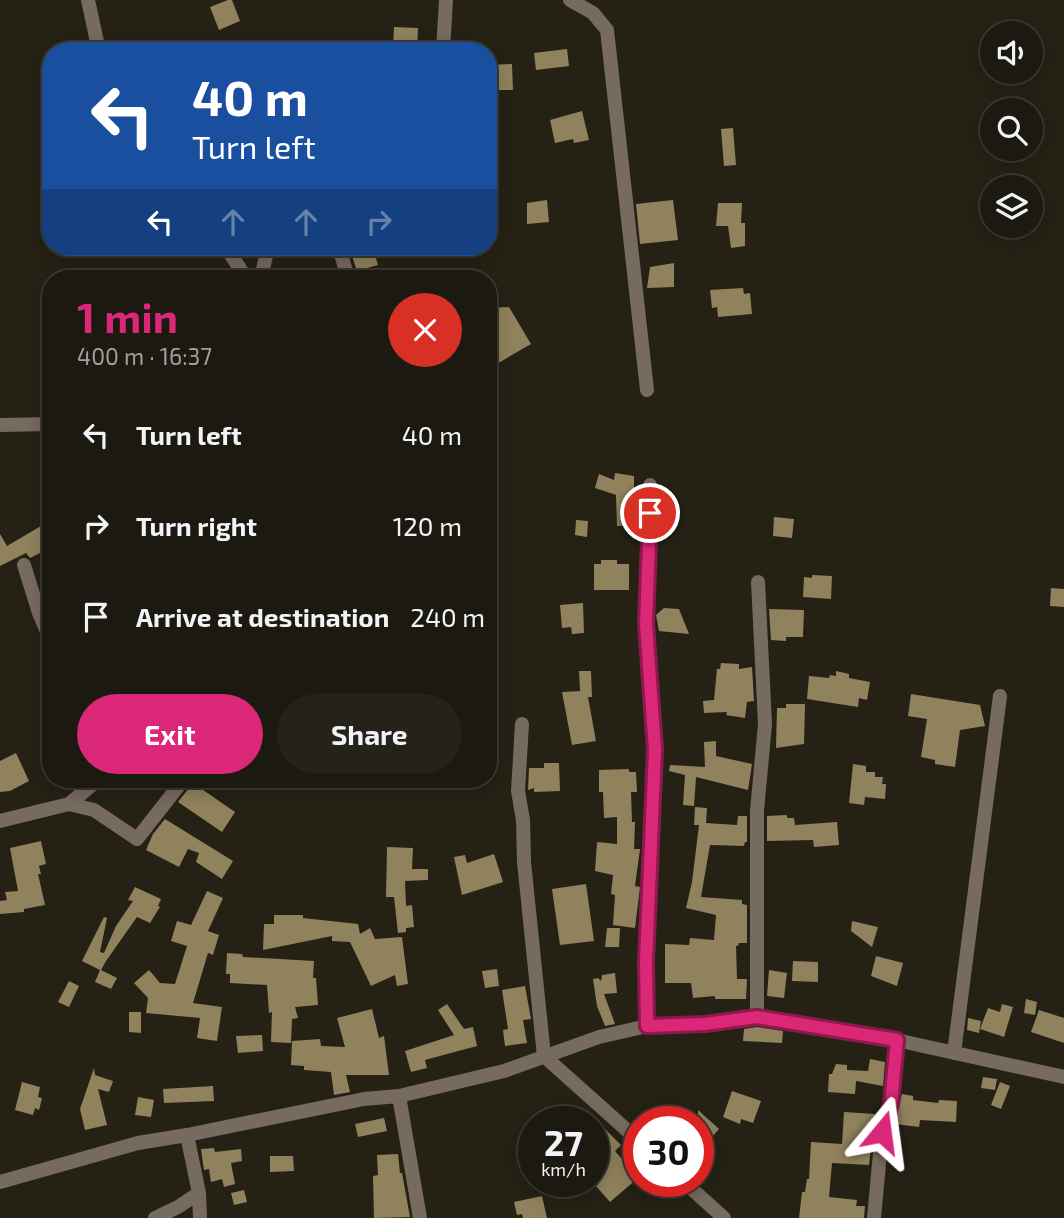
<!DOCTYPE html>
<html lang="en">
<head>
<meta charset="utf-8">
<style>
  :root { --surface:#1c1910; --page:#252219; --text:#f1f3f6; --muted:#a0a09f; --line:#3a3830; --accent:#db2777 }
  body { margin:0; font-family:"Exo 2",sans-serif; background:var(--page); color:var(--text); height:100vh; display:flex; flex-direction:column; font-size:26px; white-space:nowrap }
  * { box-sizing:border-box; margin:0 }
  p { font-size:23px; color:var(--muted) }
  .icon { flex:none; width:38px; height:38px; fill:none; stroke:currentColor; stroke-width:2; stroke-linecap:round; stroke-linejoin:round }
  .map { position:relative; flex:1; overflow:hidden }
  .details { position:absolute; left:42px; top:270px; width:455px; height:518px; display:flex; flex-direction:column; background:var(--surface); border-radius:28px; box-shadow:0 4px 18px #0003,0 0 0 2px var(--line) }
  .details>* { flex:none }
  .top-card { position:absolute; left:42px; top:42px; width:455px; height:214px; border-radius:28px; box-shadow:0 4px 18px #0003,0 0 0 2px var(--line); background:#1a4fa0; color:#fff; overflow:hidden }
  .buttons { position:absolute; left:980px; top:21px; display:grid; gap:14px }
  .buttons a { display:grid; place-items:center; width:63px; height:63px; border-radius:50%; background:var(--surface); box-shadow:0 4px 18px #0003,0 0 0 2px var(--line); font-size:35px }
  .speed { position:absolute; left:518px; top:1106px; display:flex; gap:14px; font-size:35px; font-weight:700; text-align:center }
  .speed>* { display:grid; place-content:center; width:91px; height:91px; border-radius:50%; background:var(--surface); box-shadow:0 4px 18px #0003,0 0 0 2px var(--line); line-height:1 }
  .speed small { font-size:18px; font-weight:400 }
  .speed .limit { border:10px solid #d22; background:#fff; color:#111 }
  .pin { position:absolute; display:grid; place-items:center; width:60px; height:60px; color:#fff; margin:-30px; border:4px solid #fff; border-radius:50%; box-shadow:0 2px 7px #0007 }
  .me { position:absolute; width:77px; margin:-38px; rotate:16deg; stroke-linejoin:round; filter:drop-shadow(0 0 5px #0008) }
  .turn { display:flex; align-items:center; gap:24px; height:147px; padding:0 35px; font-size:32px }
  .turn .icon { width:91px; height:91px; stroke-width:2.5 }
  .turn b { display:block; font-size:49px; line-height:60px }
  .lanes { display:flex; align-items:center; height:66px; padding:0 35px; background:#0003; justify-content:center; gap:35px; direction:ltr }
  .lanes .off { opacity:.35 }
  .round { display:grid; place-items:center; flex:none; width:74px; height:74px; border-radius:37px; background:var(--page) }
  .overview { display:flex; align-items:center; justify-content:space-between; height:119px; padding:0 35px }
  h1 { font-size:42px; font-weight:700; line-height:52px; color:var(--accent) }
  .cta { display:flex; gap:14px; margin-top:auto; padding:14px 35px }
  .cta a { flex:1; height:80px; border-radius:42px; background:var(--accent); color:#fff; font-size:28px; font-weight:700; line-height:80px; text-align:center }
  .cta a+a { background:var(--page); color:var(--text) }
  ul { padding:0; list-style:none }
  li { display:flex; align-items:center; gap:21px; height:91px; padding:0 35px }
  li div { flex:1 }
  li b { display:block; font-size:26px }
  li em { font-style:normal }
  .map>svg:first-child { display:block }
  .building { fill:#90825d }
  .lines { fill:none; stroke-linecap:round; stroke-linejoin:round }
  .street { stroke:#776a5e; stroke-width:14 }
  .route-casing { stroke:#8e194d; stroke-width:18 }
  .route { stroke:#db2777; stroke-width:12 }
</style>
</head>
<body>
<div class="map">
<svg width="1064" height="1218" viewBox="0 0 1064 1218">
  <rect width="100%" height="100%" fill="#252115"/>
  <path class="building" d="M228,0H232L240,21L219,30L210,7Z
    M394,27L418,28L417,51H393Z
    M567,49L569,66L536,70L534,53Z
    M512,64L513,90H488V65Z
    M582,111L589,140L574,143L573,139L555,143L550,120Z
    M733,128L736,165L724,166L721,129Z
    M547,200L549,222L527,224V203Z
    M673,200L678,240L640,244L636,204Z
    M718,203H742L741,223H745V246L731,248L728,226H716Z
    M373,249L378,265L357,271L352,256Z
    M674,263V287L647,288L650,267Z
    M743,288L744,294L750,293L752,314L718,317L717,307L712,308L710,290Z
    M509,307L531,344L488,369V308Z
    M615,473L634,476V525L617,526L616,495L595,488L599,474L614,480Z
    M774,517L794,519L792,538L773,536Z
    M576,520L588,521L587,537L575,535Z
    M46,523L51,533V568L40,553L30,558L26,553L0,566V534L7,546Z
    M601,560H617V564H629V590H594V564H601Z
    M812,575L832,576L831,599L803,597L804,577L812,578Z
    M51,584V616L42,589Z
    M1051,588L1064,589V607L1050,606Z
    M583,603L584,633L572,634L571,627L562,628L560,605Z
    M664,608L679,609L689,634L659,631L656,615Z
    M769,609L804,610L803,637H786V641L771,640Z
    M721,663L739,664V669L752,667L754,701L747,702L745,718L726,715L727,712L704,713L703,701L714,700L717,669H720Z
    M579,671H591L592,697H588L596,741L572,745L562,692L580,691Z
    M836,671L849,674V678L870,682L867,700L859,698L858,707L807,699L809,676L829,678L830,675L836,676Z
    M911,694L980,705L985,726L960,730L955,767L935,764V760L921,757L927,719L908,716Z
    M786,704H805L804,744L776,748L777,708H786Z
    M716,741V756L752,764L748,790L696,777L694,806L683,805L685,775L669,771L670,765L705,767L704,742Z
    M16,753L29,781L10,791L0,792V761Z
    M544,763H559L560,791L534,792V788L528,790L529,768H544Z
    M853,764L866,766V772H875V777H883L882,784H886L885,799L865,797L864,805L849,803Z
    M629,769V772H636L637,792H631L632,822H635L634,849H640L635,886L640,887L635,928L613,925L615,895L611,894L613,875L595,871L597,842L617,844V817L604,818L603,792H599V770Z
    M193,783L235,812L222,832L178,802Z
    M695,807L707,808L706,823L737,825L738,816H747V842H745L744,846L710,845L701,897L742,900V904L747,905V943H739L738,946H736L737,979H747L746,999H715V996L693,998L691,983H665V944L689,945L690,938L714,940L716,915L686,908L692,882L699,825H694Z
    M787,815V818H794L795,825L837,822L839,845L814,847L813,840L767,841V816Z
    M165,819L233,861L222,879L196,862L199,853L188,849L179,867L146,850L153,834Z
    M41,841L46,864L39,866L41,874H38L45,905L24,909V912L0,914V901L7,900L5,892L18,891L10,848Z
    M387,847L413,848L412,869H428V880L405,881L406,906L412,905L414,927L406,928V932L398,933L394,897H386Z
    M494,854L503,882L462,895L454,857L465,855L467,863Z
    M586,884L594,941L560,945L552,889Z
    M135,887L161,899L158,906L160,907L150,923L137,917L106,961L101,970L117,978L111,989L95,982L100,970L82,961L104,917L107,918L100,952L104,953L116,926L133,901L128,900Z
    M207,891L223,898L208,931L219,935L213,955L208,953L193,1003L222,1007L217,1041L197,1038L200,1018L146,1013L148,998L134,983L149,970L160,983L175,984L187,946L171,941L177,921L191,925Z
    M274,915H303V918L358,924L360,934L370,928L375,939L402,937L408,984L397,986L395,975L371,986L350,942L332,941V936L263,950L264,924H274Z
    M852,921L878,927L872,947L851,931Z
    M607,928H620L619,947H605Z
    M227,953L242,954L243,957L314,961L313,978H316L318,1005L295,1007L298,1018L292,1019L291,1043L271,1042L272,1012L269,1013L267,985L230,983V974H226Z
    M876,956L903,963L897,986L871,976Z
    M793,961L818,962V982L792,981Z
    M497,969L499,986L485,988L482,971Z
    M769,970L787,973L784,998L767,996Z
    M615,973L617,993L604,994L615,1024L605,1026L597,1006L593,979L598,978L601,981L602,975Z
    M69,981L79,986L69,1007L58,1002Z
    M525,986L531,1019L523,1020L527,1043L505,1046L503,1030L508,1029L502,990Z
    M1026,999L1037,1002L1035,1015L1024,1013Z
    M447,1004L464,1029L473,1027L477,1046L425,1060L427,1068L411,1072L405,1051L454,1035L438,1010Z
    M1002,1004L1013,1007L1004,1037L980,1029L988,1008L1000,1012Z
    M372,1009L379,1038L384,1036L389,1075H346L350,1092L334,1095L331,1072L304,1070V1066L291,1065L292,1041L320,1039L321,1046L345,1047L337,1018Z
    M1039,1010L1064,1018V1043L1031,1032Z
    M129,1012H141V1033L129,1032Z
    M968,1018L981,1021L979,1033L967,1030Z
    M757,1027L783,1031L782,1043L743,1041L744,1029Z
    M262,1035L263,1051L238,1053L236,1036Z
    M870,1059L885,1062L883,1086L856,1081L855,1094L828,1092L829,1074H832L836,1064L847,1065V1070L868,1071Z
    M94,1068L95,1075L113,1081L109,1092L98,1089L107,1125L85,1130L80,1109Z
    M983,1077L997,1079L995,1090L981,1088Z
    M22,1082L40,1087L38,1097L42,1098L39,1110L35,1108L33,1115L15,1110Z
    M1000,1082L1010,1086L1001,1109L991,1105Z
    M213,1086L214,1101L164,1103L163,1089Z
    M732,1091L761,1101L753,1123L741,1119L740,1124L723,1117Z
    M902,1094L913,1096V1100L938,1103L939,1100L957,1101L956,1122L920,1120L919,1127L895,1124Z
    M138,1097L154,1100L151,1117L135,1115Z
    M698,1110L719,1129L698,1153Z
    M844,1112L875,1114L869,1165L832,1163L829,1197L857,1200L856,1206H865L864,1218H799L802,1192H805L807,1179H809L811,1142L842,1144Z
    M384,1118L387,1131L358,1137L355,1124Z
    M606,1130L621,1145L615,1151L638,1178L610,1202L596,1186L599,1184L594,1178L600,1173L593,1166V1142Z
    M214,1148L215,1152L241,1149L242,1161L231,1163L235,1184L224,1187L222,1179L211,1182L209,1169L204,1170L201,1149Z
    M398,1154L400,1173H402L410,1217L374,1218L373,1176L378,1175L377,1155Z
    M270,1156H293L294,1171L270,1172Z
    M244,1190L247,1202L234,1205L231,1193Z
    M542,1196L547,1218H523L522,1214L517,1215L514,1202Z"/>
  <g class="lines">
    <path class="street" d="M88,0L99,51
      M570,0L593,13L607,30L647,390
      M443,51L446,0
      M226,247L246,278
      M339,247L348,278
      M261,278L268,247
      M0,425L51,424
      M24,565L39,613L51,641
      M522,724L518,791L523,820L524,862L544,1056L639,1141
      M69,804L94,810L137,839L184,779
      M0,821L69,804L99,779
      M757,1017V811L765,724L758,582
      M647,1026L646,961L655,750L646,624L650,485
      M954,1053L1000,696
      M399,1096L420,1218
      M187,1135L199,1193L200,1218
      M683,1181L724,1218
      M0,1182L138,1143L187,1135L364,1099L399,1096L504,1071L599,1037L647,1026L705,1024L757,1017L869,1034L1064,1077
      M155,1218L178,1207L199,1193
      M874,1218L882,1132L891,1104L897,1040"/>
  </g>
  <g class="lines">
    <g class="route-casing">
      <path id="route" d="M650,513L646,624L655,750L646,961L647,1026L705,1024L757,1017L897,1040L891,1104L882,1132"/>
    </g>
    <use href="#route" class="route"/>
  </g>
</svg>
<div class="buttons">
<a><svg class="icon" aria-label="sound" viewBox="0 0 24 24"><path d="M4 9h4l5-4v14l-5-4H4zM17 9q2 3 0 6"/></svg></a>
<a><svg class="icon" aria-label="search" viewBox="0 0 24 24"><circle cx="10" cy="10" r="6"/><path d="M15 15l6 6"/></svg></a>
<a><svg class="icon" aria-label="layers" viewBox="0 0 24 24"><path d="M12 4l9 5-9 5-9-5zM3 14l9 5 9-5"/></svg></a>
</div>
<div class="speed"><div>27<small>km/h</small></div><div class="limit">30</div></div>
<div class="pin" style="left:650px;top:513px;background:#d93025"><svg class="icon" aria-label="arrive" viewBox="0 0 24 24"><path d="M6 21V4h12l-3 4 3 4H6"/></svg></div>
<svg class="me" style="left:882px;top:1132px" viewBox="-20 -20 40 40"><path d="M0-17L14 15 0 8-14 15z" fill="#db2777" stroke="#fff" stroke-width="4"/></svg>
<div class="top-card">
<div class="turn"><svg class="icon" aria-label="left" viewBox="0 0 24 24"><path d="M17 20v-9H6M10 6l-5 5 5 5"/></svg><div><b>40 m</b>Turn left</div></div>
<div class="lanes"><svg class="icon" aria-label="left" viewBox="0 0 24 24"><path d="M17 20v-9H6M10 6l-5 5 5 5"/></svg><svg class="icon off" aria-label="ahead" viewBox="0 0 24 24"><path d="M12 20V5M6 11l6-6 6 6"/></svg><svg class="icon off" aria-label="ahead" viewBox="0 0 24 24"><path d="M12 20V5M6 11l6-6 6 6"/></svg><svg class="icon off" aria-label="right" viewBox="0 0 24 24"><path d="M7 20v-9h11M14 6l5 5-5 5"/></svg></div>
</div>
<section class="details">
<div class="overview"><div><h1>1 min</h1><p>400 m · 16:37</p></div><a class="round" style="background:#d93025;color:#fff"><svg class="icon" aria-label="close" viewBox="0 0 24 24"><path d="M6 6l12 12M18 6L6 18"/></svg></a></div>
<ul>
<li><svg class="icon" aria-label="left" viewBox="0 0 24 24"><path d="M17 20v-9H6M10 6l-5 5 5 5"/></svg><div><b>Turn left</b></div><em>40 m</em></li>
<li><svg class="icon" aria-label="right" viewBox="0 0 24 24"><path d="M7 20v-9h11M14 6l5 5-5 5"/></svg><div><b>Turn right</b></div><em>120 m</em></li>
<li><svg class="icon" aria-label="arrive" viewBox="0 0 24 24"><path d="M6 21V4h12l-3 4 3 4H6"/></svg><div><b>Arrive at destination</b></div><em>240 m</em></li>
</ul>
<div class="cta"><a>Exit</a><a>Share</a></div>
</section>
</div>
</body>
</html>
